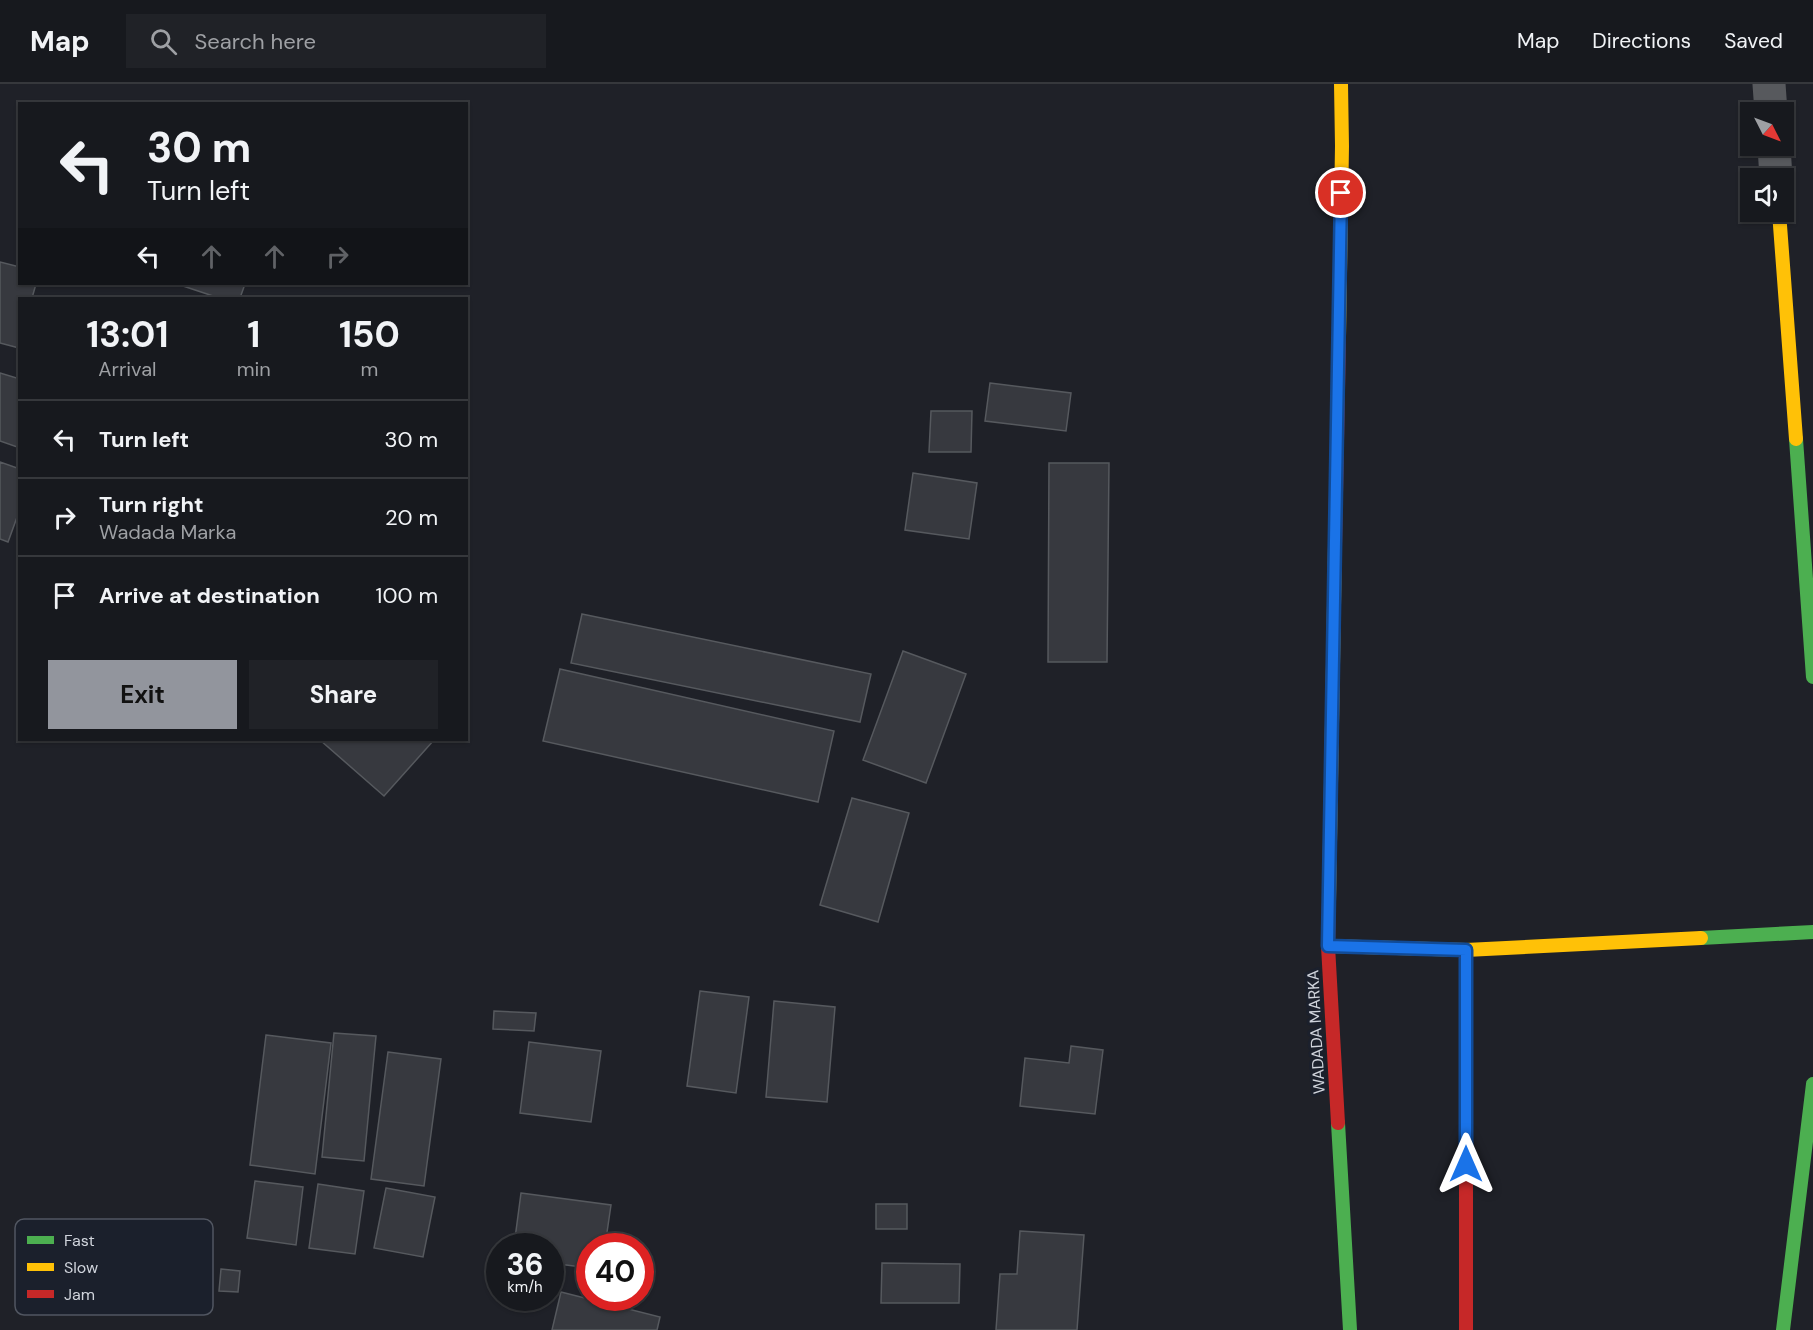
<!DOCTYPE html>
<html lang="en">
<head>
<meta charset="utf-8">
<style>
  :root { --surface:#17191e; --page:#202227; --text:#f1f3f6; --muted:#9ea0a4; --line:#36383c; --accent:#92959d }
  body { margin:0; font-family:"DM Sans",sans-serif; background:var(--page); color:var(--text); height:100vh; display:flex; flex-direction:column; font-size:22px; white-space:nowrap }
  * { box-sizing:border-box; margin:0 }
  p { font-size:20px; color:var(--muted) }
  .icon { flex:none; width:33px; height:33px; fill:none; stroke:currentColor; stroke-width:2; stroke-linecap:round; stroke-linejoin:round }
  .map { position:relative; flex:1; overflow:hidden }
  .drawer { position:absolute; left:18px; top:213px; width:450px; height:444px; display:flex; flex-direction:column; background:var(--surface); border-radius:0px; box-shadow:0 2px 4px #0004,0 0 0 2px var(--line) }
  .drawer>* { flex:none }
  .hud { position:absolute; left:18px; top:18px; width:450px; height:183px; border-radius:0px; box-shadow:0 2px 4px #0004,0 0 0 2px var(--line); background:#17191e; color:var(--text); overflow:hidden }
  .needle { width:39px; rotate:132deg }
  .tools { position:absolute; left:1740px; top:18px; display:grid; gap:12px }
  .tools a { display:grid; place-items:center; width:54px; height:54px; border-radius:0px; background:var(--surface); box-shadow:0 2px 4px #0004,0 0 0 2px var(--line); font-size:30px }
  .speed { position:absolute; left:486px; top:1149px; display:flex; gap:12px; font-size:30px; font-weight:700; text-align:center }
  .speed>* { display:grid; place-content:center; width:78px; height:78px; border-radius:50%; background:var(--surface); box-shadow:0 2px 4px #0004,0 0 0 2px var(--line); line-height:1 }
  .speed small { font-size:15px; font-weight:400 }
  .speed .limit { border:9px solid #d22; background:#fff; color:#111 }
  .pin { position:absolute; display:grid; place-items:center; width:51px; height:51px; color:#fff; margin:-26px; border:3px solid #fff; border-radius:50%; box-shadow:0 2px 6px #0007 }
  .me { position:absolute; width:66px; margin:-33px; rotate:0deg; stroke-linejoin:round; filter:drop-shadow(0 0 4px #0008) }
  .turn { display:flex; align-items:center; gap:21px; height:126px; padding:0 30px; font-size:27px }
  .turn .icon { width:78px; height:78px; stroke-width:2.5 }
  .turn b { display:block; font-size:42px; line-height:51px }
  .lanes { display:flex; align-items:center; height:57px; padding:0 30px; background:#0003; justify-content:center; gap:30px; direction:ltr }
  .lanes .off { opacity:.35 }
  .eta { display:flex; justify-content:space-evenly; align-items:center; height:102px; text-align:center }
  .eta b { font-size:36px; font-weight:700; line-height:42px }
  .primary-button { display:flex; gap:12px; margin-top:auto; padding:12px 30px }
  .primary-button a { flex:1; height:69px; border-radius:0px; background:var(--accent); color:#111; font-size:24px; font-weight:700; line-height:69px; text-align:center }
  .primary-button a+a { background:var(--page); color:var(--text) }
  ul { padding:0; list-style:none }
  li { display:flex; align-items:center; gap:18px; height:78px; padding:0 30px; border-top:2px solid var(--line) }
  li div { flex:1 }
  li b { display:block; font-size:22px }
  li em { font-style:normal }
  header { display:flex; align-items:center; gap:36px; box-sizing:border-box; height:84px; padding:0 30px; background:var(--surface); border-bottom:2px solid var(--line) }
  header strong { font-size:28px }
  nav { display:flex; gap:33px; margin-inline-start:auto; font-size:21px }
  .search { width:420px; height:54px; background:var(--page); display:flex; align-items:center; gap:15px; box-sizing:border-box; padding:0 21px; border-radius:0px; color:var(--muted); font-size:22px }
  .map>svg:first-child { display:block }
  .building { fill:#37393f; stroke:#56595e; stroke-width:1.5 }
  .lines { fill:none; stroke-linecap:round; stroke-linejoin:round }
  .street { stroke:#57595d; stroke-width:33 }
  .fast { stroke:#4caf50; stroke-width:14 }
  .slow { stroke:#ffc107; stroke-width:14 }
  .jam { stroke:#c62828; stroke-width:14 }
  .route-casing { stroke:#114b97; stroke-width:15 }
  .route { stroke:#1a73e8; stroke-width:10 }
  .labels { text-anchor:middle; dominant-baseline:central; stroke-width:6; stroke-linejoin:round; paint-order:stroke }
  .street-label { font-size:16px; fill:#d0d4dc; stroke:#1b202c }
  .key { fill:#1b202c; stroke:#515661; stroke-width:1.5 }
  .key-label { font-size:16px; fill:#d0d4dc }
</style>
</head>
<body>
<header>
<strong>Map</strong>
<div class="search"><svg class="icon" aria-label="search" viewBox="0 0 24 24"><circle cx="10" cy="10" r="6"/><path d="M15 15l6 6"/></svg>Search here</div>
<nav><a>Map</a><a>Directions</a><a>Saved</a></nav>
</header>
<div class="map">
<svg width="1813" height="1246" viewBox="0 0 1813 1246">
  <rect width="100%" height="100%" fill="#1f2128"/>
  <path class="building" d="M0,178L20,183V200H36L32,214H20L19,264L0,259Z
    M177,200H245L240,214H219Z
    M0,289L20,295V364L0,357Z
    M990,299L1071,309L1066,347L985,337Z
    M931,327H972L971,368H929Z
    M0,378L20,385V425L8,458L0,455Z
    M1049,379H1109L1107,578H1048Z
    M913,389L977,399L969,455L905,446Z
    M582,530L871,590L860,638L571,579Z
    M903,567L966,590L926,699L863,676Z
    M560,585L834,647L818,718L543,657Z
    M320,656H434L384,712Z
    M852,714L909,729L878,838L820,821Z
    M700,907L749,913L736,1009L687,1002Z
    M774,917L835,923L827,1018L766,1013Z
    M494,927L536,929L534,947L493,945Z
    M334,949L376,952L364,1077L322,1073Z
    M266,951L331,959L315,1090L250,1081Z
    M529,958L601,967L591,1038L520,1029Z
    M1071,962L1103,966L1095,1030L1020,1022L1025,974L1069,979Z
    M388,968L441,975L424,1102L371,1095Z
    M255,1097L303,1103L296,1161L247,1154Z
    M318,1100L364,1107L355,1170L309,1164Z
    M386,1104L435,1113L423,1173L374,1164Z
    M521,1109L611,1121L605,1162H590V1184L550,1179V1162H514Z
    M876,1120H907V1145H876Z
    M1020,1147L1084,1151L1077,1246H996L1000,1190H1017Z
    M882,1179L960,1180L959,1219H881Z
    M221,1185L240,1187L238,1208L219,1207Z
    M561,1208L660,1233L657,1246H552Z"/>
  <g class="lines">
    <path class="street" d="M1769,0L1771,28
      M1774,62L1776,94"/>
    <path class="fast" d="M1796,355L1813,593
      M1701,854L1813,848
      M1338,1039L1350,1246
      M1783,1246L1813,1000"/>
    <path class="slow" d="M1779,128L1796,355
      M1339,253L1342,62L1341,0
      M1329,818L1335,462
      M1328,862L1466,866L1701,854"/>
    <path class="jam" d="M1335,462L1339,253
      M1329,818L1328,862L1338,1039
      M1466,866V1246"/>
  </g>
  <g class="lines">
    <g class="route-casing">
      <path id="route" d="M1341,109L1328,862L1466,866V1080"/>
    </g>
    <use href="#route" class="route"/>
  </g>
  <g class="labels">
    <g class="street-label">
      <text transform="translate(1316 948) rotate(-93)">WADADA MARKA</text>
    </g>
  </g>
  <rect x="15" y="1135" width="198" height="96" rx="9" class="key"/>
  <rect x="27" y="1152" width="27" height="8" fill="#4caf50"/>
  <rect x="27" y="1179" width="27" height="8" fill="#ffc107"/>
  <rect x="27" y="1206" width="27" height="8" fill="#c62828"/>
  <g class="key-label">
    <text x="64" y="1162">Fast</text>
    <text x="64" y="1189">Slow</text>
    <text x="64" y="1216">Jam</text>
  </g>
</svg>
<div class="tools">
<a><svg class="needle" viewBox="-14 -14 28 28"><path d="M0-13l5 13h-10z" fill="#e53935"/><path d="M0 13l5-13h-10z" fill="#9ea0a4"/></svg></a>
<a><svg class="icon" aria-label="sound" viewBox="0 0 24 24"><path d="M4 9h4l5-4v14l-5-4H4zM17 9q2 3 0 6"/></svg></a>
</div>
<div class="speed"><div>36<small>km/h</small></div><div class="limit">40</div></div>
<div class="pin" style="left:1341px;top:109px;background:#d93025"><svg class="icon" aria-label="arrive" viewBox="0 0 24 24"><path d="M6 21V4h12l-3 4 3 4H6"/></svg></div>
<svg class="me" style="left:1466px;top:1080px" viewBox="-20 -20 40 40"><path d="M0-17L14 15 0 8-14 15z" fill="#1a73e8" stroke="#fff" stroke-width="4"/></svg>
<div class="hud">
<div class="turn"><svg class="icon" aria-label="left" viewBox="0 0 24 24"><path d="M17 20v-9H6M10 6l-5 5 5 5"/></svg><div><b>30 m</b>Turn left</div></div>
<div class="lanes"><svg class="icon" aria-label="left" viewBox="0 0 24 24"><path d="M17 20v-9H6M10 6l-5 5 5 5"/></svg><svg class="icon off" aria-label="ahead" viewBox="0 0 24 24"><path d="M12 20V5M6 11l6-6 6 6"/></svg><svg class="icon off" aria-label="ahead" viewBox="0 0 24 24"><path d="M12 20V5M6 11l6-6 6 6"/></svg><svg class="icon off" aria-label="right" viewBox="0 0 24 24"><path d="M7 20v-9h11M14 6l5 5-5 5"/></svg></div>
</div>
<section class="drawer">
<div class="eta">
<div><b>13:01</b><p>Arrival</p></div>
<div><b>1</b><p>min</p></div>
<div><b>150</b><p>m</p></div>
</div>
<ul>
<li><svg class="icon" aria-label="left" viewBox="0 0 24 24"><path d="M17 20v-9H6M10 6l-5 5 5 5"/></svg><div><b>Turn left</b></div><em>30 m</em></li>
<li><svg class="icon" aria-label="right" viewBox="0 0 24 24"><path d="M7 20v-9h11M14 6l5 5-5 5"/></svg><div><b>Turn right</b><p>Wadada Marka</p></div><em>20 m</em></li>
<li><svg class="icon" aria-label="arrive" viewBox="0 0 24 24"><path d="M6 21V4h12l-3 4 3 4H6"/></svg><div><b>Arrive at destination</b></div><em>100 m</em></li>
</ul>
<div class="primary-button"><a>Exit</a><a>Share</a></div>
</section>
</div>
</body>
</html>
